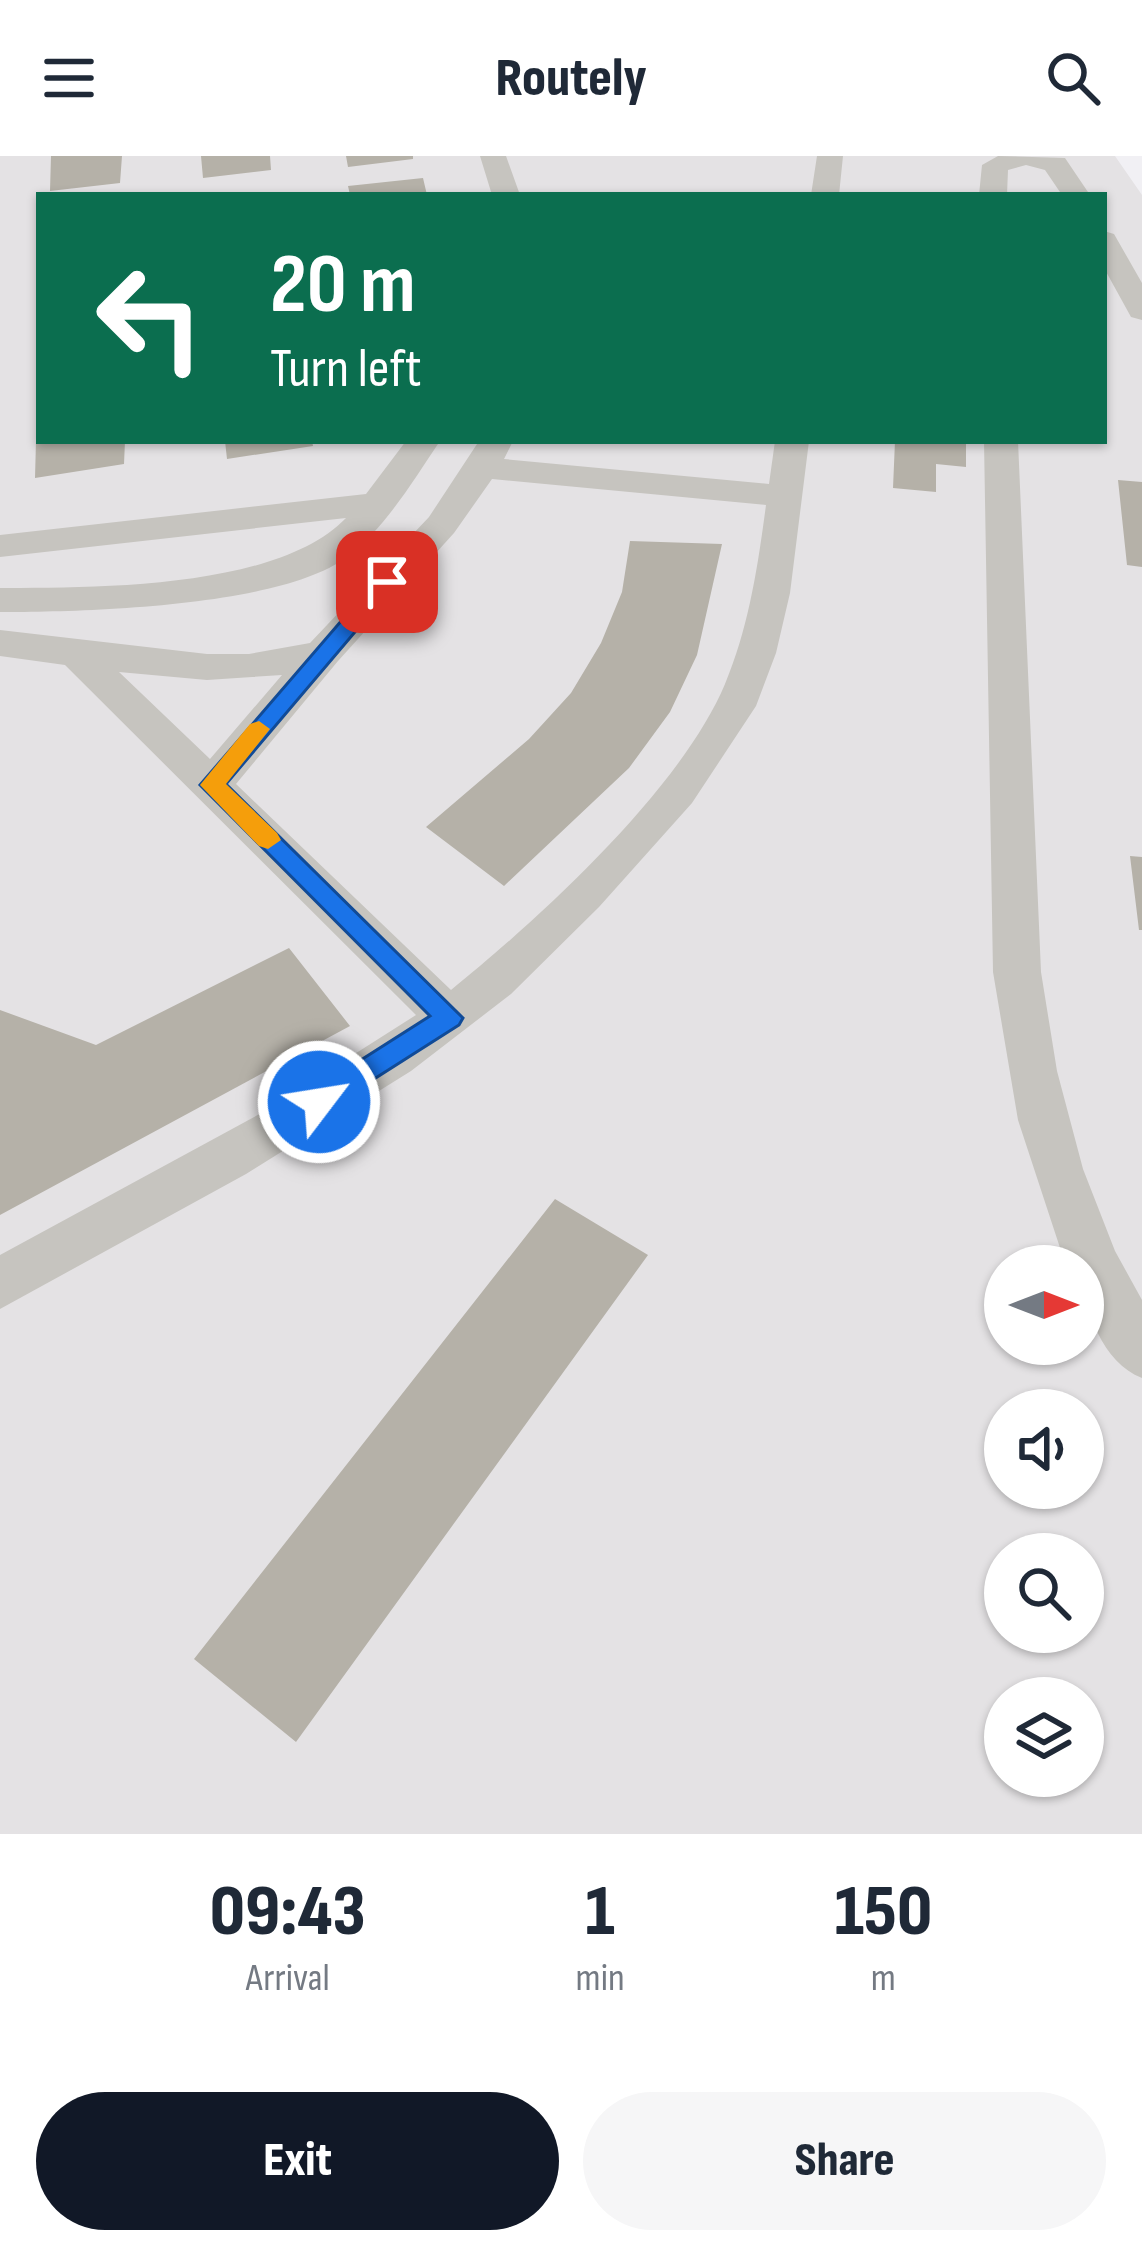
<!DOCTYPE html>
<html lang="en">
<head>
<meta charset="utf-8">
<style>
  :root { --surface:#fff; --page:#f6f6f7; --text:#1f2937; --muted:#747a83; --accent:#111827 }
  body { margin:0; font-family:"Sofia Sans Condensed",sans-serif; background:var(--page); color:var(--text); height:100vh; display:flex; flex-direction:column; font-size:45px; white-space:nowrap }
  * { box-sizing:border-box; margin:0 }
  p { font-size:39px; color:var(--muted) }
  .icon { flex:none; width:66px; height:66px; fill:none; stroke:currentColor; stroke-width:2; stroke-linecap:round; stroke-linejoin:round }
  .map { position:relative; height:1678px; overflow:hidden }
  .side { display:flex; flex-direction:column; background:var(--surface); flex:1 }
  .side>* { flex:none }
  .banner { position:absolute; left:36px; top:36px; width:1071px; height:252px; border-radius:0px; box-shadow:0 3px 9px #0004; background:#0b6e4f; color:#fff; overflow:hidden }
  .needle { width:78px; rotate:90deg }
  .controls { position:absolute; left:984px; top:1089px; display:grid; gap:24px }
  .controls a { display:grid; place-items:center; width:120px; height:120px; border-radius:50%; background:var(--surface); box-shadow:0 3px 9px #0004; font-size:60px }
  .pin { position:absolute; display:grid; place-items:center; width:102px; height:102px; color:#fff; margin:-51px; border-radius:24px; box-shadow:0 6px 18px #0006 }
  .me { position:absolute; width:132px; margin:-66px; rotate:59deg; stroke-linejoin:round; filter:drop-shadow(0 0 9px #0008) }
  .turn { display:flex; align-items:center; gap:42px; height:252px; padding:0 36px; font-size:54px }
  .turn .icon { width:156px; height:156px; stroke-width:2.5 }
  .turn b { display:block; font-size:84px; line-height:102px }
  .eta { display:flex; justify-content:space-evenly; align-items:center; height:204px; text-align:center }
  .eta b { font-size:72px; font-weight:800; line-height:84px }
  .action { display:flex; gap:24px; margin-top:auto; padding:24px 36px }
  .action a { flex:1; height:138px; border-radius:72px; background:var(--accent); color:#fff; font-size:48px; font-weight:800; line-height:138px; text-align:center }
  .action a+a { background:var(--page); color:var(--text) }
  header { display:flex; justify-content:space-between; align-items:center; height:156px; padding:0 36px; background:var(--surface); font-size:54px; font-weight:800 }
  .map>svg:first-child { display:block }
  .built { fill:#e4e2e4; fill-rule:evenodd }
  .building { fill:#b5b1a8 }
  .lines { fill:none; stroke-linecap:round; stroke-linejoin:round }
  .minor { fill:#c6c4bf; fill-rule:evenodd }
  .route { fill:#1a73e8; stroke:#114b97; stroke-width:3 }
  .slow { fill:#f59e0b }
</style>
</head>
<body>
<header><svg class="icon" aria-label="menu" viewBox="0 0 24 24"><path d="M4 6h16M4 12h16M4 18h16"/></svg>Routely<svg class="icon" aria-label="search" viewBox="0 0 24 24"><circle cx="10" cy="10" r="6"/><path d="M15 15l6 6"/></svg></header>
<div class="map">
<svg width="1142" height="1678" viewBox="0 0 1142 1678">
  <rect width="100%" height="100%" fill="#f1f0f4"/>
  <path class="built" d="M0,0H1115L1142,39V1678H0ZM39,39H1104V285H39ZM1005,1110H1083V1188H1005ZM1005,1254H1083V1332H1005ZM1005,1398H1083V1476H1005ZM1005,1542H1083V1620H1005Z"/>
  <path class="building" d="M51,0H122L120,27L50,35Z
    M201,0H270L271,14L203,22Z
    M346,0H413V3L348,11Z
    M423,22L427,39H350L348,30Z
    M36,285H125L124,308L35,322Z
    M225,285H312L313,290L227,303Z
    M895,285H966V311L936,308V336L893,332Z
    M1118,324L1142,326V411L1127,409Z
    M630,385L722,388L697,499L670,556L629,612L504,730L426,671L529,583L571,537L601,487L622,436Z
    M1130,700L1142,701V774H1139Z
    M289,792L350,870L0,1059V854L96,889Z
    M555,1043L648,1099L296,1586L194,1503Z"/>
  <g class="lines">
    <path class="minor" d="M480,0H506L520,39H492Z
      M817,0H843L839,39H811Z
      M998,0L1065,2L1090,39H1062L1045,14L1026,9L1008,14L1007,39H979L982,9Z
      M1104,75L1114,78L1142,127V164L1131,161L1104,112Z
      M406,285H440C413,325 386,371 347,401C280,451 85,456 0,456V432C95,432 278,433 346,362L0,401V379L366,338Z
      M479,285H513L504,303L769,328L775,285H809L790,437L776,497L756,550L692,647L599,751L511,838L411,915L246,1018L0,1153V1099L265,955L416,859L65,509L0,500V474L207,498H249L310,487L429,361ZM492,323L766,349C758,409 749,471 725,528C681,633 540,762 451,834L236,628L338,505L454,377ZM119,516L207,524L282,519L210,603Z
      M984,285H1018L1041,816L1057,915L1083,1013L1115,1095L1142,1144V1222C1101,1206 1083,1151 1083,1110L1065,1107L1018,964L993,816Z"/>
  </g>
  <path class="route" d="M387,419L394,421V430L226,628L463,862L459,869L319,958L309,954L305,946L309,937L430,860L200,629L379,421Z"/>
  <path class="slow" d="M259,565L270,573L226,628L277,677L281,684L268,693L259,690L200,629L250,568Z"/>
</svg>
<div class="controls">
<a><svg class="needle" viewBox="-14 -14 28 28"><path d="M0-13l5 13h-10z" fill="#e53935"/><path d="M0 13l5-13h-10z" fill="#747a83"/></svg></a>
<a><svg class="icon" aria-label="sound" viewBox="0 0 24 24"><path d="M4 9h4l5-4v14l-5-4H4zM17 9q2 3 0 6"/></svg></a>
<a><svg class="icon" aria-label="search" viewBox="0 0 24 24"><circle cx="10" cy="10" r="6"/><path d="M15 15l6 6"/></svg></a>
<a><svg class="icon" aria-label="layers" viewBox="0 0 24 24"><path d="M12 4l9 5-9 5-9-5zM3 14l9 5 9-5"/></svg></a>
</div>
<div class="pin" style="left:387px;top:426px;background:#d93025"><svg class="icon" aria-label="arrive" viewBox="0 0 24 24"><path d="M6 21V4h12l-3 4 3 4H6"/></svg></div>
<svg class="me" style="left:319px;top:946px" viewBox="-20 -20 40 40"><circle r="17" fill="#1a73e8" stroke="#fff" stroke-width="3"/><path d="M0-11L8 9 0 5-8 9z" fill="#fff"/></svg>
<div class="banner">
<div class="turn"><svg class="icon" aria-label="left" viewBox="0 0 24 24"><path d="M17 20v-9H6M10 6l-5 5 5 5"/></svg><div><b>20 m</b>Turn left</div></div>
</div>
</div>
<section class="side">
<div class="eta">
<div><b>09:43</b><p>Arrival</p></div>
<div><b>1</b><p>min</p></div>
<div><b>150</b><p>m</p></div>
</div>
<div class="action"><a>Exit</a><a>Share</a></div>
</section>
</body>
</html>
